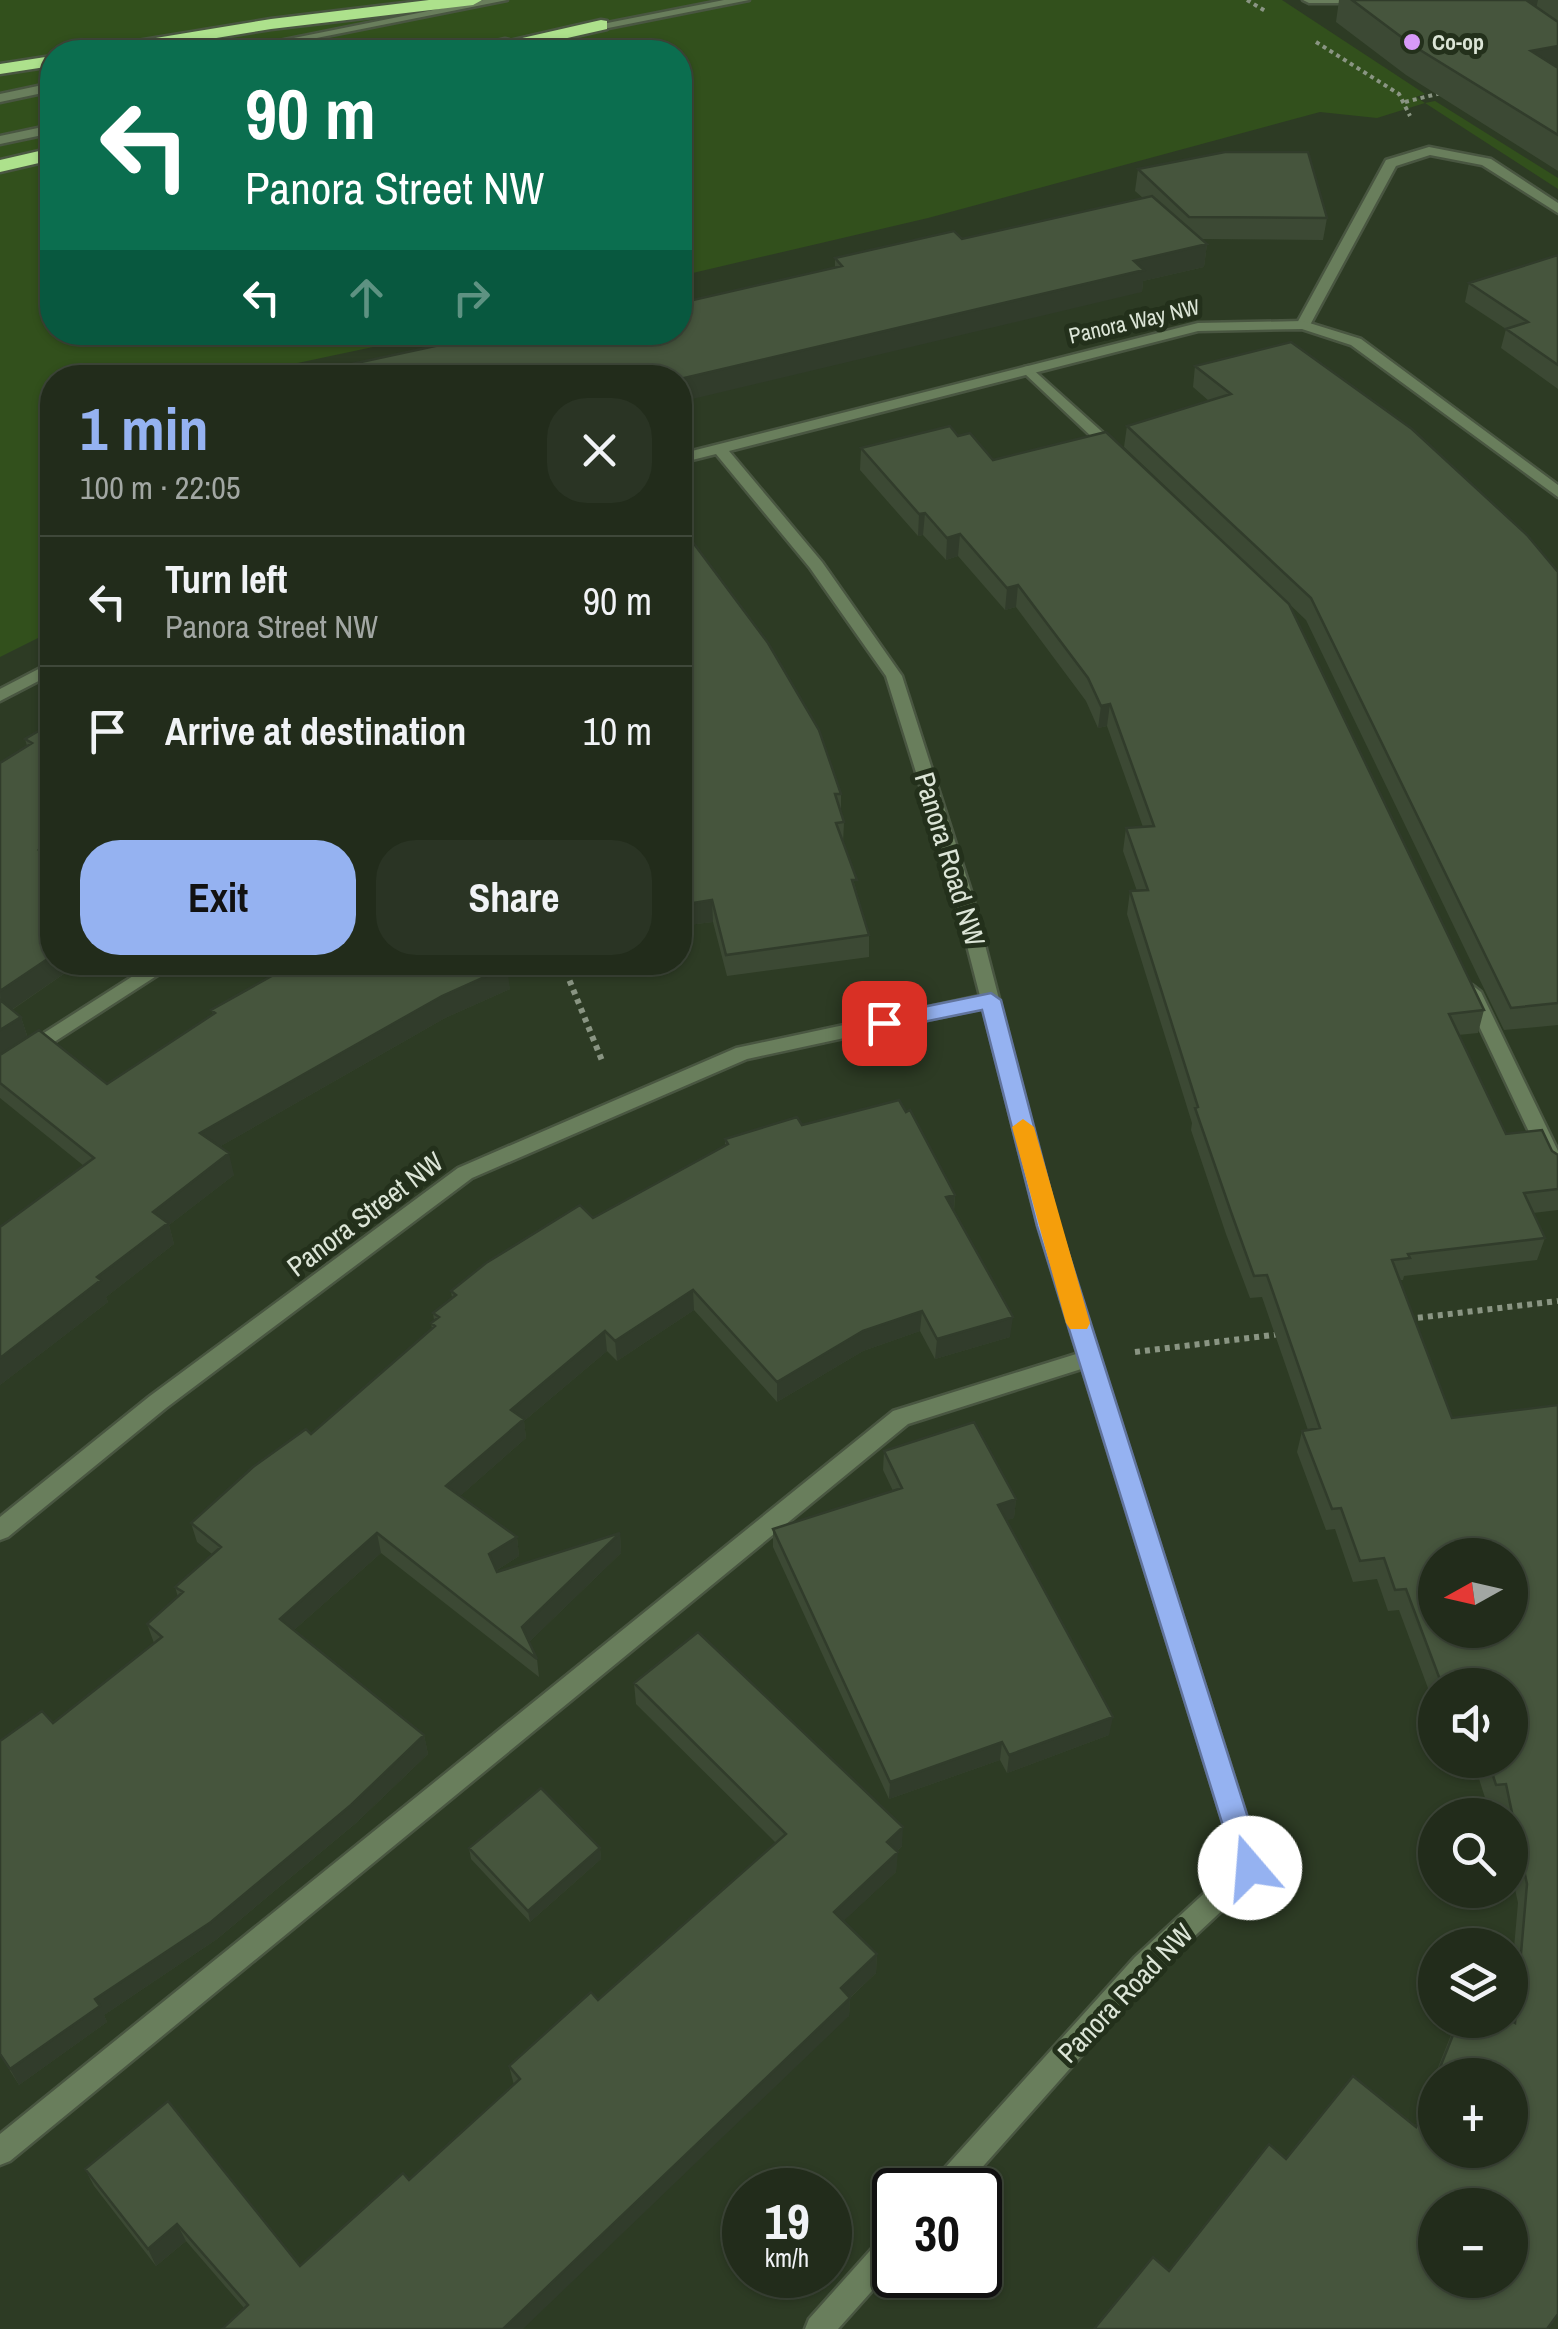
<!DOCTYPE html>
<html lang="en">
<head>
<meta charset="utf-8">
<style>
  :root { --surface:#222c1b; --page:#2a3424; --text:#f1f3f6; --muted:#a2a7a3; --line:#3f483a; --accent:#95b2f1 }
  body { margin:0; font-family:"Archivo Narrow",sans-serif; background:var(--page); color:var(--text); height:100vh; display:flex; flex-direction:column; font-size:38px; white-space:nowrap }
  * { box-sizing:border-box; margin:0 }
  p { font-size:32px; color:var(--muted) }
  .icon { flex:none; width:55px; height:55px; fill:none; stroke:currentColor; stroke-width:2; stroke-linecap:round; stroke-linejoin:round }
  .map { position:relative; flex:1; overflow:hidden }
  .panel { position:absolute; left:40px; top:365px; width:652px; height:610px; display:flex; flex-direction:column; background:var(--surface); border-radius:40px; box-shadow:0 2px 8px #0004,0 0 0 2px var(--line) }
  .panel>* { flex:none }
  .guide { position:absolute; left:40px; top:40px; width:652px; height:305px; border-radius:40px; box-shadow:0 2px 8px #0004,0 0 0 2px var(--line); background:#0b6e4f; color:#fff; overflow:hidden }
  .needle { width:65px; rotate:262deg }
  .tools { position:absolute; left:1418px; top:1538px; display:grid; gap:20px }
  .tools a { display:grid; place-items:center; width:110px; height:110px; border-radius:50%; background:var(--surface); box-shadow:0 2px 8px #0004,0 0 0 2px var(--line); font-size:50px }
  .speed { position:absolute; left:722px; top:2168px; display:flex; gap:20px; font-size:50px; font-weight:700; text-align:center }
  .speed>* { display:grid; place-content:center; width:130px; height:130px; border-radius:50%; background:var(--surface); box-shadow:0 2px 8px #0004,0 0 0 2px var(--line); line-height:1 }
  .speed small { font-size:25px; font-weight:400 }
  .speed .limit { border:5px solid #111; border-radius:15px; background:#fff; color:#111 }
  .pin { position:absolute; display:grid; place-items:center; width:85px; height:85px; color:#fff; margin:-42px; border-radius:20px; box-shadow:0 5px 15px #0006 }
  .me { position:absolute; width:110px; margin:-55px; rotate:342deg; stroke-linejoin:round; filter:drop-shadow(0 0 8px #0008) }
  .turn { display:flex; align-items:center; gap:35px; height:210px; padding:0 40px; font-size:45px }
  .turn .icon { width:130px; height:130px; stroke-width:2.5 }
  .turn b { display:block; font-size:70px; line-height:85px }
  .lanes { display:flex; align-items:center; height:95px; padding:0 40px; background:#0003; justify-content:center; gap:50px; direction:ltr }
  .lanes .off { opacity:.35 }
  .round { display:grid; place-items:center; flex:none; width:105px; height:105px; border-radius:40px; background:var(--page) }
  .headline { display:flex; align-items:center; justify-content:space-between; height:170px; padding:0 40px }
  h1 { font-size:60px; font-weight:800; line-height:75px; color:var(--accent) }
  .primary-button { display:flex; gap:20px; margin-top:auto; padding:20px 40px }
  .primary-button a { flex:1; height:115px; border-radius:40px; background:var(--accent); color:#111; font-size:40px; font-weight:800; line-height:115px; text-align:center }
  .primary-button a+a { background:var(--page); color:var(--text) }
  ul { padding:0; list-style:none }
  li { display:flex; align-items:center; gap:30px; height:130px; padding:0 40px; border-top:2px solid var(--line) }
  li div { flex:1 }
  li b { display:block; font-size:38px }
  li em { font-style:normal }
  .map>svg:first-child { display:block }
  .green { fill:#32501c }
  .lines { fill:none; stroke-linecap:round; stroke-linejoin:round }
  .service-casing { stroke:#495641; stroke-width:5 }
  .minor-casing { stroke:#495641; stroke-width:5 }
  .tertiary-casing { stroke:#495641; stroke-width:5 }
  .motorway-casing { stroke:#495641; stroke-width:5 }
  .path-far1 { stroke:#8a9583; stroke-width:4; stroke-dasharray:4 4; stroke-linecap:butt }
  .path { stroke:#8a9583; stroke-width:6; stroke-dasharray:5 5; stroke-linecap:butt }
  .service { fill:#697e5c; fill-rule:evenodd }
  .minor { fill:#697e5c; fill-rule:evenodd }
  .tertiary { fill:#697e5c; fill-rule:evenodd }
  .motorway { fill:#ade18c; fill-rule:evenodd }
  .wall { fill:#3c4934 }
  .shaded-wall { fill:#313c2b }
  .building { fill:#46553d; stroke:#313c2b; stroke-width:2.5; fill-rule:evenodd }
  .route { fill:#95b2f1; stroke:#61749d; stroke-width:2.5 }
  .slow { fill:#f59e0b }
  .poi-dot { fill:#d89af8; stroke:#23301b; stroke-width:4 }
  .labels { text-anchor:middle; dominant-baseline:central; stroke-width:10; stroke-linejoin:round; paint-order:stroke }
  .far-poi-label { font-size:22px; font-weight:bold; fill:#dce5d7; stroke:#23301b; text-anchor:start }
  .far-street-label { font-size:22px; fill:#dce5d7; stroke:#23301b }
  .street-label { font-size:28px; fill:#dce5d7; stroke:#23301b }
</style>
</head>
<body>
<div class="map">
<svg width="1558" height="2329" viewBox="0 0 1558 2329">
  <rect width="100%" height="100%" fill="#2d3b24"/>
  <path class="green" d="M0,0H1282L1425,94L1416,97L1425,103L1435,101L1558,178V189L1425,103L1377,118L1320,112L928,218L680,276V52H52V332L439,333L232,377L52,378V631L0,657Z"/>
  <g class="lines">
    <g class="service-casing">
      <path id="service" d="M1303,0H1362L1356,3H1309Z
        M1429,147L1491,159L1558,203V213L1482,165L1430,155L1396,166L1310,325L1298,328L1296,325L1386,160Z
        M1029,366L1120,448V454H1110L1024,373V367Z
        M155,962H178L0,1077V1061Z
        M1472,985L1481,992L1558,1151V1179L1548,1172L1463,992Z
        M1089,1350L1097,1352L1100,1358L1097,1364L908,1424L10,2161L0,2165V2134L893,1411Z"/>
    </g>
    <g class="minor-casing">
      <path id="minor" d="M1303,321L1361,339L1558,485V497L1351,345L1302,329L1198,331L729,451L822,562L902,676L971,891L1058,1226L1263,1868L1259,1876L1153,1975L962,2190H930L934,2180L1135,1957L1236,1864L1038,1226L983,1008L747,1059L472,1178L166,1408L8,1537L0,1540V1517L150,1396L458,1168L736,1048L980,996L953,891L886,676L810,568L716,454L680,463V454L1198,323Z
        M52,662V674L0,701V689Z
        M895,2230V2265L838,2329H805L809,2319L885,2234Z"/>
    </g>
    <g class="tertiary-casing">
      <path id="tertiary" d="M483,0H507L246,52H224Z
        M724,0H749L583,33L577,29Z
        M505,39L509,40V46L472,52H449Z
        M52,83V91L0,102V94Z
        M52,125V133L0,144V136Z"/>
    </g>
    <g class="motorway-casing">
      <path id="motorway" d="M429,0H482L473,5L271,29L131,52H92L101,47L271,19Z
        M601,20L607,21V29L506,52H476L479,48Z
        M52,56V66L0,74V64Z
        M52,148V160L0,172V160Z"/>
    </g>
    <path class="path-far1" d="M1247,0L1267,12
      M1316,42L1399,94L1410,116
      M1405,102L1445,92"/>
    <path class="path" d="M562,962L603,1063
      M1408,1319L1558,1301
      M1135,1352L1281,1334"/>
    <use href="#service" class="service"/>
    <use href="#minor" class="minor"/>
    <use href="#tertiary" class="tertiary"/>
    <use href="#motorway" class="motorway"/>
  </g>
  <path class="wall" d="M1339,0H1558V171L1406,75L1336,22Z
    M1138,169L1327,218L1323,240L1201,239L1207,244L1204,267L1143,281L1142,292L680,332L835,267V258L962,239L1143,198L1135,191Z
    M1558,255V389L1501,348L1506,329L1465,302L1469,283Z
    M1195,366L1558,572V1025L1504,1030L1306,620L1124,447L1127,426L1209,401L1193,387Z
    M950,426L1484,1010L1478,1033L1458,1035L1506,1134L1552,1151L1558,1155V1210L1533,1213L1545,1238L1537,1260L1404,1276L1403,1280H1399L1452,1418L1558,1405V2315L1169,2271L1286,2159L1415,2126L1435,2075V2150L1510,2075H1435L1457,2020H1510V1993L1518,1903L1510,1866V1815H1500L1497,1803L1487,1804L1473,1760H1510V1685H1435V1707L1399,1610L1388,1611L1377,1579L1353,1582L1335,1529L1326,1530L1297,1452L1302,1431L1308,1430L1262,1297L1250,1298L1226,1234L1191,1130L1192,1123L1127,914L1130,891H1137L1123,851L1126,828L1143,827L1107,726L1098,728L1086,701L1016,607L1005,610L958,556L946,560L923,535L918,536L860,470L861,448Z
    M680,525L841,794V813L844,822L843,844L869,935V957L727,976L713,922L688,925L680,898Z
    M52,723V962H81L12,1010L21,1017L28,1038L107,1084L213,1014L211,1010L289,966V962H503L510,989L445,1018L219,1147L234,1175L169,1225L174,1244L106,1297L108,1302L0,1385V1227L84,1166L0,1098V763L27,746L25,739Z
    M802,1125L955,1195L954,1211L1010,1337L935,1359L920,1331L863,1351L777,1402L694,1310L617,1361L607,1351L524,1421L526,1438L460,1496L517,1537L519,1556L497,1570V1572L620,1533L621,1553L529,1642L537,1659L539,1677L381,1553L294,1630L424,1735L428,1754L356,1823L217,1939L104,2015L107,2022L19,2085L0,2055V1741L53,1723L154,1643L147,1624L178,1597L175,1587L212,1554L197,1542L191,1523L311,1434L432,1329L431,1323L434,1320L433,1313L452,1298L451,1291L593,1218L725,1146V1139Z
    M884,1451L1016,1499L1014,1518L1006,1520L1109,1735L1007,1773L1000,1760L889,1799L773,1547V1529L893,1491L883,1470Z
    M634,1683L902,1846L897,1851L896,1872L843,1921L877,1954L876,1973L850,1998L849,2016L244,2308L186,2241L156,2266L94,2186L85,2169L300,2266L409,2180L514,2085L509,2066L598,2000L776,1843L636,1704Z
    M469,1848H600L601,1859L530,1922L471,1859Z"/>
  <path class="shaded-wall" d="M1520,0H1538L1536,9Z
    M1558,46V75L1531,51Z
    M1207,244L1204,267L1143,281L1142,292L680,402V379L1134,261Z
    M925,513L923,535L918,536L919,514Z
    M960,534L958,556L946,560L947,538Z
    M1018,585L1016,607L1005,610L1007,588Z
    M1110,704L1107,726L1098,728L1101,706Z
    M52,841V867L39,850Z
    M712,900L713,922L688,925L687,904Z
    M52,956V962H81L1,1017L0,991Z
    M507,967L510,989L445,1018L205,1155L200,1133L442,996Z
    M21,1017L28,1039L0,1057V1030Z
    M229,1153L234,1175L169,1225L174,1244L106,1297L108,1302L0,1385V1358L97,1277L153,1212Z
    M955,1195L953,1215L946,1197Z
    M693,1290L694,1310L617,1361L615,1341Z
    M922,1311L920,1331L863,1351L777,1402V1382L863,1331Z
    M1013,1317L1010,1337L935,1359L937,1339Z
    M605,1331L607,1351L524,1421L526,1438L450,1505L446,1486L511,1410Z
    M1016,1499L1014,1518L996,1524L998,1505Z
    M377,1533L381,1553L285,1638L280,1619Z
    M620,1533L621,1553L525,1646L522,1627Z
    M517,1537L519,1556L492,1573L489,1554Z
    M1113,1717L1109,1735L1007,1773L1009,1755Z
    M424,1735L428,1754L356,1823L217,1939L104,2015L107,2022L19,2085L10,2069Z
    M1002,1742L1000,1760L889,1799L890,1782Z
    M903,1827L902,1846L885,1862L887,1842Z
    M600,1848L601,1859L530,1922L528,1911Z
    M898,1852L896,1872L833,1931L834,1912Z
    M877,1954L876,1973L840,2007L841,1988Z
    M850,1998L849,2016L523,2329H503Z
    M177,2224L186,2241L156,2266L148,2249Z"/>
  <path class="building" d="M1352,0H1526L1558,22V46L1531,51L1558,68V135L1412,45Z
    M1225,152H1308L1327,218L1189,217L1138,169Z
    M1152,196L1207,244L1134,261L1144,270L680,379L287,378L500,332H680V303L842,266L835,258L954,231L962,239Z
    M1558,255V365L1506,329L1528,322L1469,283Z
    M1291,342L1412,429L1527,535L1558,572V1003L1511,1008L1311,598L1127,426L1231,394L1195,366Z
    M950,426L958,436L970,433L993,460L1106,432L1289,604L1484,1010L1449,1014L1506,1134L1542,1130L1552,1151L1558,1155V1189L1524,1193L1545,1238L1408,1254L1410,1258L1392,1260L1452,1418L1558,1405V2314L1547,2329H1094L1153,2257L1169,2271L1269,2144L1286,2159L1353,2076L1416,2127L1435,2079V2150H1510V2075H1437L1459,2020H1510L1515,2023L1527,1884L1506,1784L1496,1785L1488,1760H1510V1685H1442L1406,1589L1395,1590L1384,1558L1360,1561L1341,1508L1332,1509L1302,1431L1320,1428L1267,1275L1254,1276L1231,1212L1195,1108L1198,1107L1130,891L1148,890L1126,828L1154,826L1110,704L1101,706L1088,678L1018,585L1007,588L960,534L947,538L925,513L919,514L861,448ZM1435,1555H1510V1630H1435ZM1435,2205H1510V2280H1435Z
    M680,525L768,643L819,730L841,794H835L844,822L836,823L857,880H852L869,935L726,955L712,900L687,904L680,879Z
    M52,723V841L39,850L52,858V956L0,991V763L32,743L25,739Z
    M292,962H503L507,967L442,996L200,1133L229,1153L153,1212L168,1223L97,1277L101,1280L0,1358V1227L94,1158L0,1083V1055L39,1030L107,1084L215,1013L211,1010L293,964Z
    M0,1000L21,1017L0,1030Z
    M899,1100L906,1112L910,1110L955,1195L946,1197L1013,1317L937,1339L922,1311L863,1331L777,1382L693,1290L615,1341L605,1331L511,1410L524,1419L446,1486L517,1537L489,1554L497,1572L620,1533L522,1627L537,1659L377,1533L280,1619L424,1735L351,1805L211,1922L95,1999L100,2006L10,2069L0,2054V1741L42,1711L53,1723L162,1637L147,1624L183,1592L175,1587L221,1547L191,1523L253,1467L306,1429L311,1434L435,1326L431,1323L439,1317L433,1313L456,1295L451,1291L486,1263L580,1205L593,1218L728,1144L725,1139L797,1117L802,1125Z
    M974,1422L1016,1499L998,1505L1113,1717L1009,1755L1002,1742L890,1782L773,1529L902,1488L884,1451Z
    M698,1632L903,1827L887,1842L898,1852L834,1912L877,1954L841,1988L850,1998L503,2329H222L248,2305L177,2224L148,2249L85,2169L168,2101L300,2266L403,2173L409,2180L520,2079L509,2066L591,1992L598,2000L786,1834L634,1683Z
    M541,1788L600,1848L528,1911L469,1848Z"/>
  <path class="route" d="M991,993L1001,1000L1060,1226L1264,1868L1260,1877L1250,1881L1240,1877L1236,1868L1037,1226L982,1010L884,1030L874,1023L884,1015Z"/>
  <path class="slow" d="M1023,1119L1034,1127L1090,1323L1087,1329H1070L1066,1323L1012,1127Z"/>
  <circle class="poi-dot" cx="1412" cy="42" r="10"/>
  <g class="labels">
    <g class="far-poi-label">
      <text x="1432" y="42">Co-op</text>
    </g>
    <g class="far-street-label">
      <text transform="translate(1134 321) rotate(-13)">Panora Way NW</text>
    </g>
    <g class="street-label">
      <text transform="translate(950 859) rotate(73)">Panora Road NW</text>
      <text transform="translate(365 1214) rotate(-37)">Panora Street NW</text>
      <text transform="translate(1125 1993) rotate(-46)">Panora Road NW</text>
    </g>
  </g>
</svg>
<div class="tools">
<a><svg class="needle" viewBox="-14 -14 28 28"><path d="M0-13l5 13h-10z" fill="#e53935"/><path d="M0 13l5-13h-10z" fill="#a2a7a3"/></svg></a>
<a><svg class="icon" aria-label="sound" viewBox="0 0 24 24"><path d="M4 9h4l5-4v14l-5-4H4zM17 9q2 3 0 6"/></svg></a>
<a><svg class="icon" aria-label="search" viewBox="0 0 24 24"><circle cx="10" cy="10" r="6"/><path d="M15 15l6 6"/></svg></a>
<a><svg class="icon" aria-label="layers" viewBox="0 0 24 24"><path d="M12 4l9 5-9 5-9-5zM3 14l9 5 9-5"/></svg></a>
<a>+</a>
<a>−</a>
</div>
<div class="speed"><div>19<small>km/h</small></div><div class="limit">30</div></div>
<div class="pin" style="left:884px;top:1023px;background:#d93025"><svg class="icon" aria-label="arrive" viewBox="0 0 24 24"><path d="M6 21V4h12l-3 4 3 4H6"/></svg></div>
<svg class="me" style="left:1250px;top:1868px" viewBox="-20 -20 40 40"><circle r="19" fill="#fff"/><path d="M0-13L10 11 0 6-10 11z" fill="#95b2f1"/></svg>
<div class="guide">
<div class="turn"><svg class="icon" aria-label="left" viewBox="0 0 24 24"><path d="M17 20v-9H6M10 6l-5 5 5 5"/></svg><div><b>90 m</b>Panora Street NW</div></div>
<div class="lanes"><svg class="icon" aria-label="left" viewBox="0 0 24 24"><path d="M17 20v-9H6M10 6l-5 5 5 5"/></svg><svg class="icon off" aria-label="ahead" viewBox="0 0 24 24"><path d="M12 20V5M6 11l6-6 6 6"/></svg><svg class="icon off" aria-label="right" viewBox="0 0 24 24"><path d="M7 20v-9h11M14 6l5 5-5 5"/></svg></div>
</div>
<section class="panel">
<div class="headline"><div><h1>1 min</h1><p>100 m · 22:05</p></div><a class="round"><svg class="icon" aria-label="close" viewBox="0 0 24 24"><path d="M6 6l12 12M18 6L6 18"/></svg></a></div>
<ul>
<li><svg class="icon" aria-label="left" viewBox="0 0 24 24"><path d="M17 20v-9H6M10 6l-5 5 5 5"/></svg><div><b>Turn left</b><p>Panora Street NW</p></div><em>90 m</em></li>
<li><svg class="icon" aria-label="arrive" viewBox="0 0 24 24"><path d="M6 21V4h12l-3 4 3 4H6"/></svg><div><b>Arrive at destination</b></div><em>10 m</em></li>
</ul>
<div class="primary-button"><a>Exit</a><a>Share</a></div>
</section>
</div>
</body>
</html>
